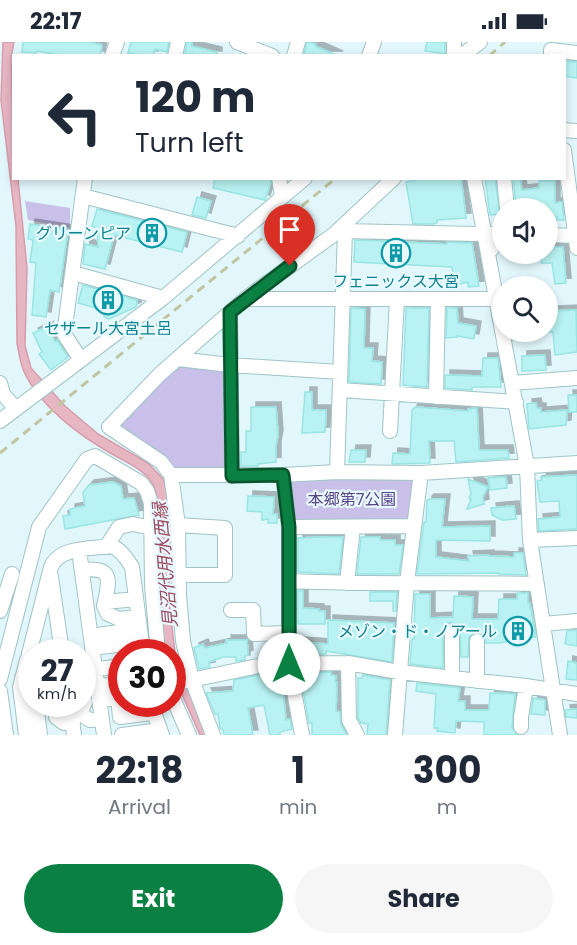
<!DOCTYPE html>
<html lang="en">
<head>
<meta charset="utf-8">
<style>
  :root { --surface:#fff; --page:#f6f6f7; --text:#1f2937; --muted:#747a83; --accent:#0b8043 }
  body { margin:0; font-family:Poppins,"Noto Sans JP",sans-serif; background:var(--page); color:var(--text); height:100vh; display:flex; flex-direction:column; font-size:22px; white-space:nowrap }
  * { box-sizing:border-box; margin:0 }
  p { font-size:20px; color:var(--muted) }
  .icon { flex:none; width:33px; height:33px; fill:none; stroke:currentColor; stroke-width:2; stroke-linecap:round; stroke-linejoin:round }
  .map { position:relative; height:693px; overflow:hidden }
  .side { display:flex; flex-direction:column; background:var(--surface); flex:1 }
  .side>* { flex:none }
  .banner { position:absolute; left:12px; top:12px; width:554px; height:126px; border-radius:0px; box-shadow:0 3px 9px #0003; background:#fff; color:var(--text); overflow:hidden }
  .controls { position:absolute; left:492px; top:156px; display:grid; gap:12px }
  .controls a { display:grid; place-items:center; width:66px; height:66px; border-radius:50%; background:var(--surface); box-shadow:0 3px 9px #0003; font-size:30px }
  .speed { position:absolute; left:18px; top:597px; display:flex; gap:12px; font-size:30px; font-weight:700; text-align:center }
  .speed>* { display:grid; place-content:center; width:78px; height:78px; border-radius:50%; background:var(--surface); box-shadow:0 3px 9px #0003; line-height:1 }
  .speed small { font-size:15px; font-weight:400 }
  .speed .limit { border:9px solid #d22; background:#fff; color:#111 }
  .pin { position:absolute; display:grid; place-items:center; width:51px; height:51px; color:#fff; margin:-62px -26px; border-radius:50% 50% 50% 0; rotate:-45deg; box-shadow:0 0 6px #0007 }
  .pin .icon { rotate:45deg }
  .me { position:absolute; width:66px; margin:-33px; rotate:0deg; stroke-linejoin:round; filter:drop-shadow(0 0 4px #0008) }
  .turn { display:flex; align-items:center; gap:21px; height:126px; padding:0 24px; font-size:27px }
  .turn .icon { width:78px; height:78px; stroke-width:2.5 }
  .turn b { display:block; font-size:42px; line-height:51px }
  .eta { display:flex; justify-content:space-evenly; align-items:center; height:102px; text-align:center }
  .eta b { font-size:36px; font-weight:700; line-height:42px }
  .action { display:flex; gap:12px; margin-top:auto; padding:12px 24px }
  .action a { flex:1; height:69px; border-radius:36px; background:var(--accent); color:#fff; font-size:24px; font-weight:700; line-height:69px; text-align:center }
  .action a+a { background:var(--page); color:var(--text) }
  .status { display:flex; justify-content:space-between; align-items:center; height:42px; padding:0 30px; background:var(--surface); direction:ltr }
  .status svg { height:16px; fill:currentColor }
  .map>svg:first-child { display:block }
  .green { fill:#c9c0ea }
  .water { fill:#e6b6c2; stroke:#d89cab; stroke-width:1.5 }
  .building { fill:#b9f2f2; stroke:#99e5e4; stroke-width:1.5; filter:url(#shadow) }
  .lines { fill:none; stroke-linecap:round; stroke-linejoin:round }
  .minor-casing { stroke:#a1c4c6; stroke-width:16 }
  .minor { stroke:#fff; stroke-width:14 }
  .rail { stroke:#c0c6a1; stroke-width:3; stroke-dasharray:9 6; stroke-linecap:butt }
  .route-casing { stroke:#07532c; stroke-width:15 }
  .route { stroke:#0b8043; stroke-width:10 }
  .labels { text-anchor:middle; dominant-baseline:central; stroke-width:4.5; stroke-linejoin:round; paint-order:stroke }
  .culture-label { font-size:16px; fill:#0d838f; stroke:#e8faff; text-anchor:end }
  .park-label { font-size:16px; fill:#594586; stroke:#e8faff }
  .water-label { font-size:18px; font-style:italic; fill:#9d4a5d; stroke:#e8faff }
</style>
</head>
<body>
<div class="status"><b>22:17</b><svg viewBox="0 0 49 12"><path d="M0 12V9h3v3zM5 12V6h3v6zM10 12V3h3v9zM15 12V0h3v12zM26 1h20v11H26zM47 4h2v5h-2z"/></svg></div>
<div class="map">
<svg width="577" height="693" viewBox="0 0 577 693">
  <defs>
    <filter id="shadow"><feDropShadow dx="5" dy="-5" stdDeviation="0" flood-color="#0004"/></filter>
  </defs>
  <rect width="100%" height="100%" fill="#e2f7fc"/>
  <path class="green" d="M25,159L70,166V186L28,178Z
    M178,317L230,323L232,434L171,433L109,385Z
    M360,434L412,437L416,440L412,479L293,481L288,444L292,439Z"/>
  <path class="water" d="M3,0H14L11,16L14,136L18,137L27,226L25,304L31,326L65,364L98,392L148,421L164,438L169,461V559L175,611L208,693H200L173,632L172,610H166C162,588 160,565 160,542C159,517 164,462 152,441C145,428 124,419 112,412C80,394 41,365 25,332C20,322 19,311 17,301L16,184L1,58Z"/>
  <path class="building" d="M23,0H89L102,3L100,14H65L37,9L36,11L22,10Z
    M131,0H169L167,10L155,7L153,14H140L128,11Z
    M187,0H192L191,4L217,10V14L185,12Z
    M307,0L316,2L315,4L338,14H311L304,12Z
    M427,0H445V12L425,9Z
    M564,19L577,20V36L564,34Z
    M215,136H270L271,140L265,158L213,146Z
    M425,136H461L466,176L437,178V181L433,182H413L406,140Z
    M485,136H495L500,172L490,173Z
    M513,136H520L522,148L539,146V139H555V161L562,160L564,178H557V175L548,177V166H541L540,160L516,162Z
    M197,155L211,159L206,176L192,173Z
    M97,167L187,190L182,210L114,193L105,227L83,222L85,202L98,205L97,186L92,184Z
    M30,182L68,188L59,250L50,248L46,275L32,273L36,221L30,220L33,198L28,197Z
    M355,198L447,202V200L472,201L479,244L468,245V240L455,243L452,225L354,220Z
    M548,205H563L566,241L555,242L552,221H541L542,212H548Z
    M83,243L137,258L136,265L109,277L104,275V268L78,261Z
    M351,266L365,267L364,306H373L372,319L382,320L381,342L349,340Z
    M406,266H429L427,345L403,343Z
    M447,266H457L458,281L476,284L474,297L457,294V295L446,296Z
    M576,268L577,310L555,313L553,290H548V282H552L551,269Z
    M48,284L55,300L57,298L68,315L51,328L39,312L42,310L33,291Z
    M511,290H523V297L513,298Z
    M545,313L546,328L522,329V314Z
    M483,316H498L501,345H472V348L445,346V333L482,334Z
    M305,350H312V368H326L325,390L302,391Z
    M568,353H577V370H569Z
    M536,361L537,366H541V370L567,368L566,383L529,387L527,362Z
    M251,365H276L278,393L276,404V420L258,422V424H241V410H246V389H251Z
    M415,365L468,369V367L477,366L479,408H508L509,416L456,420L454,399H429L430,421L392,422L393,411L410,412L412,368Z
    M351,408H366L365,420H349Z
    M577,433V487L539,489L538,477L560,475L559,459L540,460L537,439L542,438L541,435Z
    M506,435L507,446L490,448L488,436Z
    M468,437L488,445L483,455L484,462L467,467L471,457L469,456L471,452Z
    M113,440L121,444L123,457L134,456L139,473L65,487L63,474L70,473V467L85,464L83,450L89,443Z
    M248,454L274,455L273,472H277V481H268V477L262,478V470L247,469Z
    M429,457H445L442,485L490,484V499L436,498V515L469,519L468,514L489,513V514L514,515V511H523L526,533L499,532V531L417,532L424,480H426L427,459Z
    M514,464L516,477L502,478L492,473L491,466Z
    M325,495H343L339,532L298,530V496Z
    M361,495H380V498H395V503H403L399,532H357Z
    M298,548L303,549V566L319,567V569H325V582H298Z
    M370,550H397L396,569H393V559H370Z
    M517,551H528V561H530V566H531L536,595L499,601H486L484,594L476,590L469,595L468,615H461L460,585L451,580L447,582L443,588V626L410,622L412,597H414L415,552H430V576L453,575L454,554L473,555L472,577H498L499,557H517Z
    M328,578L394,581L392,620L326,609V612L298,613V600L328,602Z
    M577,588V604L565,602L567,589Z
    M226,598H247L248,613L245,614V618L236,619V615H223L209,620L210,625L199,627L194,606L203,602L205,606L227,601Z
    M568,619L577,621V638L566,637Z
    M331,630V633L336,634L335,640H337L336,669L340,670L341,682L347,693H312V681H309L300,631Z
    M269,631H281L286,678L290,677L292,687L280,690V693H270L264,663L248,666L253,693H224L223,688L220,686L218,672H215L206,651L233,649L234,638Z
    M363,633L390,638L386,693H367L368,682L361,681L358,676V636H362Z
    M417,641L460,646L458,659H465V668H489L490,651L515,652L512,685L517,693H484V680L456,679L455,691L437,689L438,686H434L436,652L416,649Z
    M533,656L545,658V673L531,672Z
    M577,667V676L566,675L565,668Z"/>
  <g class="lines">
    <g class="minor-casing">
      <path id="minor" d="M237,0L272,14
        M112,14L117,0
        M175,14L178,0
        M294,14L298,0
        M369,14L374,0
        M454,14V0
        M461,14L480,0
        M551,14V8L577,11
        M564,88L577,89
        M564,108L577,206
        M279,136L282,155
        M474,136L527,424L530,498L560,693
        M504,136L507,166
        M83,154L238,194
        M345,189L476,192
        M548,193L577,194
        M492,207L490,192H502
        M73,231L163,256
        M245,257H496
        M230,270L232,434
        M178,317L230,323L340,330
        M81,318L64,292L85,136
        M0,341L3,352L16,367
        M512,341L577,336
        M340,348L516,360
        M436,355L438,257
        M0,379L163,256L305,136
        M390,389L397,257
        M337,430L345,189L344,183
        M171,433H283L337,430L421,431L577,421
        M283,433L289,485V622L302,693
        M178,483L225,486V533H179
        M289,485L414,484
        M530,498L577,496
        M106,505L119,485L133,482L152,486
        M79,508L104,693
        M82,528C115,524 109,540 104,564L108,572L119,577L138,575
        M51,535L62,610
        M290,539C372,543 455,540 537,542
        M347,541L353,485
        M105,560L136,557
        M231,568H253L254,592L289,591
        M0,569L12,532
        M543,582L577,579
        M91,594L140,587
        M477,599V639
        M92,606L142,600
        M348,621L349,678L357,693
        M82,629L122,624
        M32,631L29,612L51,525C60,504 92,507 112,504C122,509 126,516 132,525L143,610
        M452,636V589
        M0,637L39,485L87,417L95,414L141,441L147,449L151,461L152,544L158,610
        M172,642L268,622L348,621L399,630L526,644L577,652
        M97,644L122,642
        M0,649L6,693
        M82,653L85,660L82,667V673L90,678L102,677
        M172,654L189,693
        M99,658L118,656L120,675L151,671
        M36,662L40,693
        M59,662L56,675L64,681H73
        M70,662L74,693
        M151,662L162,693
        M521,685V675L526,644
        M26,693L20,645L27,618
        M122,693L153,689
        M213,693L192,638L183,599L179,553L178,483L171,433L161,420L109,385L160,332L245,257L333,193L394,136
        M395,693L407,540L421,431"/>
    </g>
    <use href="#minor" class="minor"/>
    <path class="rail" d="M489,14L505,0
      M0,411L336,136"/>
  </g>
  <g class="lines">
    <g class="route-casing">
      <path id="route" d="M289,622V485L283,433L232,434L230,270L290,224"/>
    </g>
    <use href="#route" class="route"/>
  </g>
  <defs>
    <g id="building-ring" transform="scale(1.5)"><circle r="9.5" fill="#e8faff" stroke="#0f9aa8" stroke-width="1.5"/><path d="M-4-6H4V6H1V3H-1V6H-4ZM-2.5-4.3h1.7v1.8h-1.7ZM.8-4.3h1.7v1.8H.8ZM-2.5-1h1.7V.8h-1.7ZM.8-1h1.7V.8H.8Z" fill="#0f9aa8"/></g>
  </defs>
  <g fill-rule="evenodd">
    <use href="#building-ring" x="152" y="191"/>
    <use href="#building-ring" x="396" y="211"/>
    <use href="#building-ring" x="108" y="258"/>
    <use href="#building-ring" x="518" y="589"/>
  </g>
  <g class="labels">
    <g class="culture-label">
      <text x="131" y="191">グリーンピア</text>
      <text x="396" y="239" text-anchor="middle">フェニックス大宮</text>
      <text x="108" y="286" text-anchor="middle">セザール大宮土呂</text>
      <text x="497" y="589">メゾン・ド・ノアール</text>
    </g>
    <g class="park-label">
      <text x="352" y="457">本郷第7公園</text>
    </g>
    <g class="water-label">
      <text transform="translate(165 523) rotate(-95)">見沼代用水西縁</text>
    </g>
  </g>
</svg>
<div class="controls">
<a><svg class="icon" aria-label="sound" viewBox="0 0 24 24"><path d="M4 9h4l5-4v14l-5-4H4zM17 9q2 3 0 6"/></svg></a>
<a><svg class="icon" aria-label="search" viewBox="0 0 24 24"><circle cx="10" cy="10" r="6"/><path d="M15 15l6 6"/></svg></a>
</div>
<div class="speed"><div>27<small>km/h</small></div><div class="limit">30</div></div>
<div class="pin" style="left:290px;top:224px;background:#d93025"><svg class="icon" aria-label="arrive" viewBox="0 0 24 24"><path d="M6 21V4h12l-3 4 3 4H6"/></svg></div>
<svg class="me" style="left:289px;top:622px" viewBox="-20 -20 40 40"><circle r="19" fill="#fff"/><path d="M0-13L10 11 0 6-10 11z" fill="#0b8043"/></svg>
<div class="banner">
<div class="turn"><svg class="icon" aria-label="left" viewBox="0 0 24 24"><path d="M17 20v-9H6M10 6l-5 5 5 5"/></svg><div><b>120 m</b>Turn left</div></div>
</div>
</div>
<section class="side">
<div class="eta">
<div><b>22:18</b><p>Arrival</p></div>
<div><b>1</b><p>min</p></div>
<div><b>300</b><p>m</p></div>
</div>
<div class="action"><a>Exit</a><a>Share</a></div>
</section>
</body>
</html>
